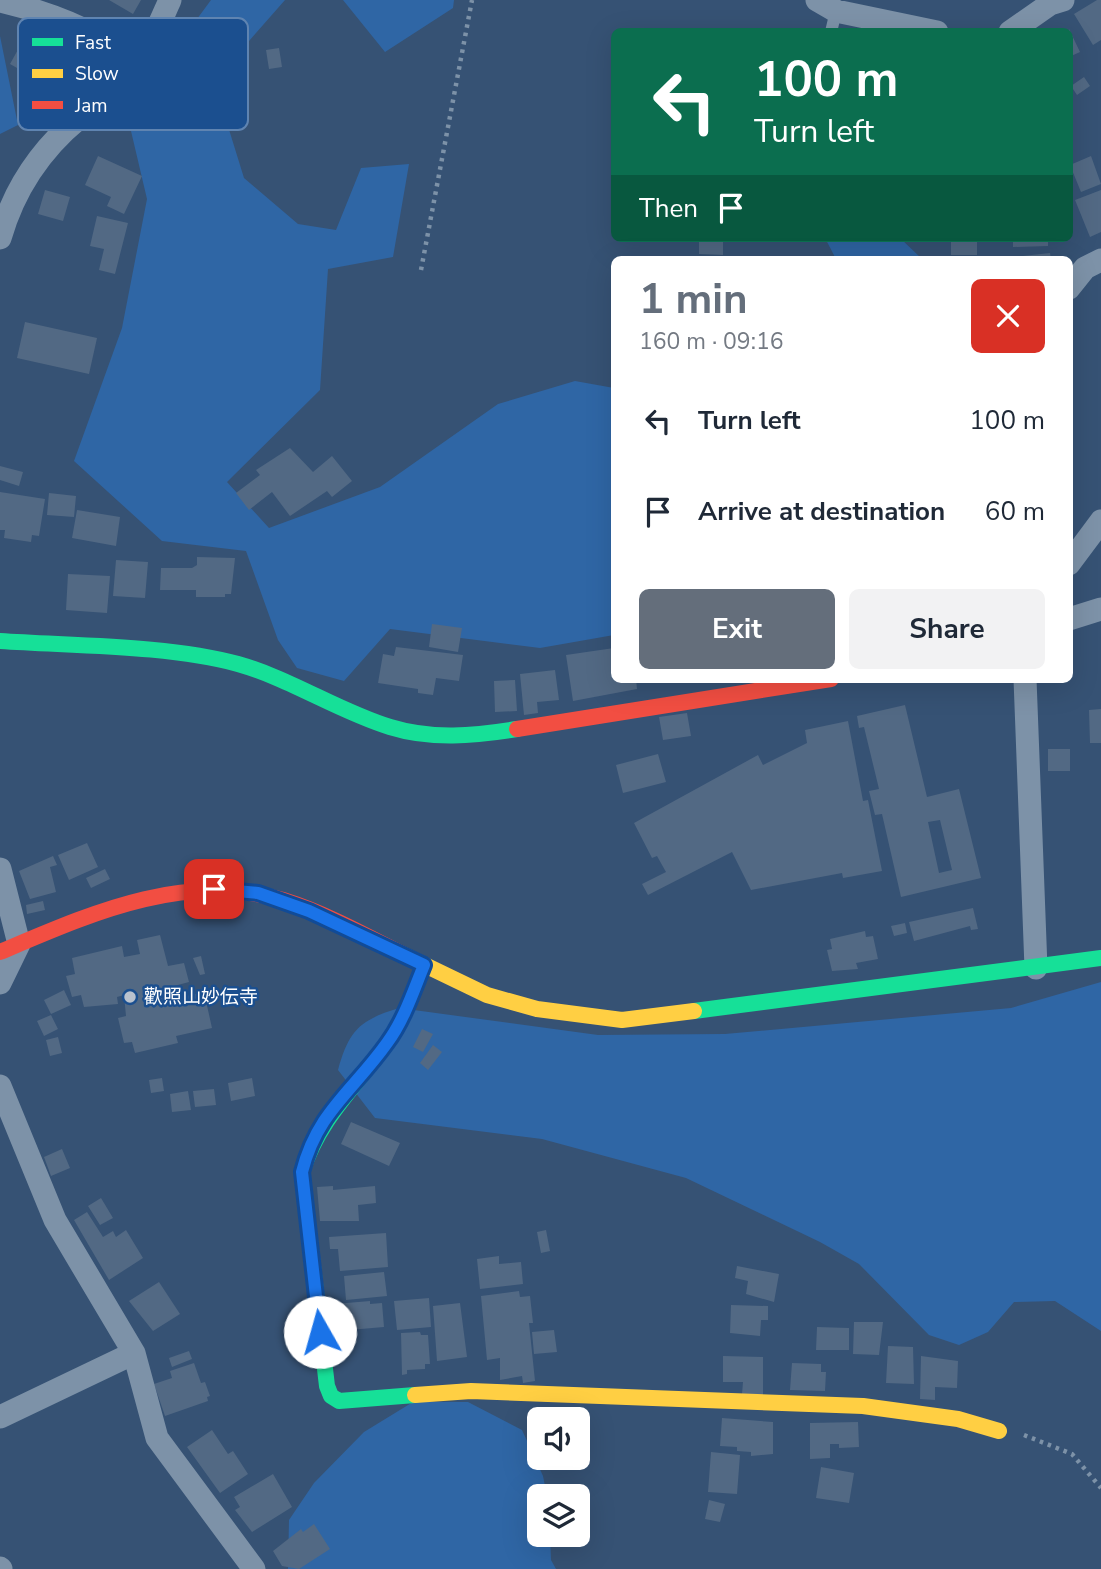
<!DOCTYPE html>
<html lang="en">
<head>
<meta charset="utf-8">
<style>
  :root { --surface:#fff; --page:#f2f2f3; --text:#1f2937; --muted:#747a83; --accent:#646e7b }
  body { margin:0; font-family:"Nunito Sans","Noto Sans JP",sans-serif; background:var(--page); color:var(--text); height:100vh; display:flex; flex-direction:column; font-size:26px; white-space:nowrap }
  * { box-sizing:border-box; margin:0 }
  p { font-size:23px; color:var(--muted) }
  .icon { flex:none; width:38px; height:38px; fill:none; stroke:currentColor; stroke-width:2; stroke-linecap:round; stroke-linejoin:round }
  .map { position:relative; flex:1; overflow:hidden }
  .drawer { position:absolute; left:611px; top:256px; width:462px; height:427px; display:flex; flex-direction:column; background:var(--surface); border-radius:10px; box-shadow:0 7px 28px #0002 }
  .drawer>* { flex:none }
  .top-card { position:absolute; left:611px; top:28px; width:462px; height:214px; border-radius:10px; box-shadow:0 7px 28px #0002; background:#0b6e4f; color:#fff; overflow:hidden }
  .fabs { position:absolute; left:527px; top:1407px; display:grid; gap:14px }
  .fabs a { display:grid; place-items:center; width:63px; height:63px; border-radius:10px; background:var(--surface); box-shadow:0 7px 28px #0002; font-size:35px }
  .pin { position:absolute; display:grid; place-items:center; width:60px; height:60px; color:#fff; margin:-30px; border-radius:14px; box-shadow:0 4px 10px #0006 }
  .me { position:absolute; width:77px; margin:-38px; rotate:353deg; stroke-linejoin:round; filter:drop-shadow(0 0 5px #0008) }
  .turn { display:flex; align-items:center; gap:24px; height:147px; padding:0 28px; font-size:32px }
  .turn .icon { width:91px; height:91px; stroke-width:2.5 }
  .turn b { display:block; font-size:49px; line-height:60px }
  .then { display:flex; align-items:center; height:66px; padding:0 28px; background:#0003; gap:14px; font-size:26px }
  .round { display:grid; place-items:center; flex:none; width:74px; height:74px; border-radius:10px; background:var(--page) }
  .summary { display:flex; align-items:center; justify-content:space-between; height:119px; padding:0 28px }
  h1 { font-size:42px; font-weight:700; line-height:52px; color:var(--accent) }
  .button { display:flex; gap:14px; margin-top:auto; padding:14px 28px }
  .button a { flex:1; height:80px; border-radius:10px; background:var(--accent); color:#fff; font-size:28px; font-weight:700; line-height:80px; text-align:center }
  .button a+a { background:var(--page); color:var(--text) }
  ul { padding:0; list-style:none }
  li { display:flex; align-items:center; gap:21px; height:91px; padding:0 28px }
  li div { flex:1 }
  li b { display:block; font-size:26px }
  li em { font-style:normal }
  .map>svg:first-child { display:block }
  .green { fill:#2f66a5 }
  .building { fill:#526984; fill-rule:evenodd }
  .lines { fill:none; stroke-linecap:round; stroke-linejoin:round }
  .path { stroke:#7d92a8; stroke-width:4.5; stroke-dasharray:3.5 5; stroke-linecap:butt }
  .lane { stroke:#7d92a8; stroke-width:12 }
  .street { stroke:#7d92a8; stroke-width:23 }
  .fast { stroke:#16e098; stroke-width:16 }
  .slow { stroke:#ffcf43; stroke-width:16 }
  .jam { stroke:#f24e42; stroke-width:16 }
  .route-casing { stroke:#114b97; stroke-width:18 }
  .route { stroke:#1a73e8; stroke-width:12 }
  .poi-dot { fill:#b9c2ce; stroke:#1b4f8f; stroke-width:2.5 }
  .labels { text-anchor:middle; dominant-baseline:central; stroke-width:5; stroke-linejoin:round; paint-order:stroke }
  .poi-label { font-size:19px; fill:#fff; stroke:#1b4f8f; text-anchor:start }
  .key { fill:#1b4f8f; stroke:#5f84b1; stroke-width:2 }
  .key-label { font-size:19px; fill:#fff }
</style>
</head>
<body>
<div class="map">
<svg width="1101" height="1569" viewBox="0 0 1101 1569">
  <rect width="100%" height="100%" fill="#365274"/>
  <path class="green" d="M211,0H285L214,81L244,178L298,224L336,230L361,168L409,164L393,257L328,269L320,390L227,482L269,528L380,487L498,404L575,381L614,388V635L540,648L390,629L344,681L297,668L278,640L246,551L162,541L74,461L122,328L147,199L127,114Z
    M343,0H454L453,8L385,52Z
    M0,36L18,125L0,134Z
    M825,238H900L922,259H836Z
    M1101,982V1331L1055,1301L1014,1302L988,1332L959,1345L929,1335L859,1264L820,1242L686,1178L542,1139L375,1118L338,1070C349,1030 360,1020 399,1008L598,1035L725,1034L1011,1008Z
    M413,1402H468L522,1430L543,1476L547,1496H539V1535H550L551,1560L556,1569H288L289,1520L314,1483L364,1432Z"/>
  <path class="building" d="M109,0H141L133,14Z
    M1097,0H1101V40L1093,45L1074,14Z
    M1069,29L1080,52L1069,57Z
    M20,46L36,55L26,73L10,64Z
    M279,48L282,67L269,69L266,50Z
    M1084,77L1090,86L1077,95L1071,86Z
    M98,156L142,176L124,214L107,206L111,197L85,185Z
    M1091,156L1101,184L1081,192L1070,165Z
    M45,190L70,197L63,221L38,214Z
    M1101,190V232L1090,237L1075,200Z
    M97,216L128,223L115,274L99,270L104,249L90,246Z
    M699,238H723V255L699,254Z
    M951,238H977V255H951Z
    M1013,238H1048V246L1013,247Z
    M1050,253L1051,259H1013V257Z
    M25,322L97,338L89,374L17,358Z
    M290,448L313,472L332,456L352,481L332,497L327,491L290,516L272,492L249,510L236,493L260,475L256,470Z
    M0,466L23,472L19,486L0,480Z
    M0,492L45,499L39,536L32,535L31,542L4,538L5,530H0Z
    M49,493L76,496L74,517L47,515Z
    M77,510L120,517L116,546L72,538Z
    M197,557L235,558L231,594H225V597H196V590H160L161,568H192L197,565Z
    M116,560L148,562L145,598L113,596Z
    M68,574L110,576L107,613L66,610Z
    M432,624L462,628L458,652L429,647Z
    M396,647L463,655L459,681L436,678L433,695L418,693V689L378,683L383,654L394,656Z
    M614,648V679H636L637,689L573,701L566,655Z
    M555,670L559,700L537,702L538,713L524,715L520,674Z
    M515,680L517,711L495,712L494,681Z
    M905,705L927,797L959,789L981,878L901,897L882,814L875,815L869,791L879,789L864,727L859,728L857,716ZM940,820L952,870L939,873L928,822Z
    M1101,709V743H1090L1089,710Z
    M687,713L691,736L663,740L659,717Z
    M848,721L863,801L868,800L882,871L843,878L842,873L751,890L732,852L648,895L642,884L666,872L657,856L652,858L634,823L758,755L763,765L807,743L805,730Z
    M1048,749H1070V771H1048Z
    M658,754L666,782L623,793L616,765Z
    M87,843L98,867L69,880L58,855Z
    M53,856L57,865L50,867L56,892L30,899L19,871Z
    M105,869L110,879L91,888L86,878Z
    M43,901L45,910L27,914L26,905Z
    M973,908L978,929L971,930L970,926L914,941L909,922Z
    M905,923L907,933L894,936L891,926Z
    M865,931L866,937L873,936L878,959L856,963L858,969L832,971L827,950L832,949L830,939Z
    M160,935L168,966L184,963L189,982L174,986L177,998L204,992L212,1028L176,1036L178,1043L135,1053L132,1042L124,1043L118,1018L126,1016L124,995L117,997L118,1004L84,1007L81,995L72,997L66,976L75,974L72,958L122,946L124,957L140,954L137,940Z
    M201,956L205,974L200,975L193,958Z
    M64,990L71,1005L51,1014L44,1000Z
    M51,1015L58,1029L44,1036L37,1021Z
    M422,1029L433,1034L423,1052L413,1047Z
    M58,1037L62,1053L50,1056L46,1040Z
    M433,1045L442,1052L428,1070L420,1063Z
    M162,1078L164,1091L151,1093L149,1080Z
    M252,1078L255,1096L231,1101L228,1083Z
    M214,1089L216,1105L195,1107L193,1091Z
    M188,1091L191,1110L172,1112L170,1094Z
    M351,1122L400,1143L389,1166L341,1144Z
    M62,1149L70,1168L51,1176L44,1157Z
    M333,1186V1190L375,1186L376,1203L358,1205L359,1221H320L317,1187Z
    M101,1198L113,1218L100,1225L88,1206Z
    M87,1212L103,1237L113,1231L116,1237L126,1230L143,1258L109,1280L74,1220Z
    M546,1230L550,1251L541,1253L537,1232Z
    M386,1233L388,1267L340,1271L338,1249H330L329,1237Z
    M499,1256V1264L521,1262L523,1284L480,1289L477,1259Z
    M737,1266L779,1274L774,1302L746,1294L748,1281L735,1278Z
    M384,1272L387,1296L346,1300L344,1276Z
    M159,1282L180,1314L153,1331L129,1301Z
    M519,1291L520,1297L530,1296L533,1323H529L535,1381L523,1383L522,1376L500,1380V1358L487,1360L481,1296Z
    M429,1298L431,1327L397,1330L394,1301Z
    M370,1301V1304L382,1303L384,1327L338,1331L335,1304Z
    M460,1303L467,1357L437,1361L433,1306Z
    M731,1305L768,1306V1320H761L760,1336L730,1333Z
    M854,1322H883L879,1355L853,1354Z
    M817,1327L849,1328V1350H816Z
    M554,1330L557,1352L534,1354L532,1332Z
    M420,1332L421,1335H428L430,1364H425V1369L407,1370V1374L402,1375L401,1333Z
    M888,1346L913,1347L914,1384L886,1383Z
    M189,1351L192,1359L172,1367L169,1358Z
    M723,1356L763,1357V1394H742L743,1382H723Z
    M921,1356L958,1361L957,1388L935,1387V1400L920,1399Z
    M194,1363L201,1383L205,1382L210,1396L207,1397L208,1401L165,1416L154,1384L172,1378L170,1371Z
    M792,1363L821,1364V1372H826L825,1391L790,1390Z
    M722,1418L773,1422V1454L751,1456V1452L737,1451V1447L720,1446Z
    M858,1422L859,1447L839,1448V1444H830V1458L810,1459V1423Z
    M212,1430L228,1454L233,1451L248,1474L220,1493L187,1447Z
    M711,1452L740,1455L737,1494L708,1492Z
    M821,1467L854,1473L849,1503L816,1498Z
    M273,1474L292,1507L252,1532L235,1510L240,1507L234,1497Z
    M709,1500L725,1504L720,1522L705,1519Z
    M314,1524L330,1549L299,1569L282,1566L273,1551L301,1529L303,1532Z"/>
  <g class="lines">
    <path class="path" d="M421,270L472,0
      M1024,1435L1072,1454L1101,1488"/>
    <path class="lane" d="M831,32L836,11"/>
    <path class="street" d="M817,0L836,11L937,32
      M0,1C47,12 102,32 138,66
      M1010,32L1050,4L1063,0
      M0,238C14,189 40,150 79,118C93,107 110,98 122,85C144,62 157,29 170,0
      M1069,288L1085,268L1101,260
      M1069,564L1101,521
      M1069,619L1101,609
      M1025,679L1036,968
      M0,869L19,944L0,983
      M0,1086L55,1220L134,1353L157,1438L254,1569
      M0,1417L134,1353
      M0,1568L1,1569"/>
    <path class="fast" d="M0,641C74,646 168,645 238,664C291,679 338,711 390,727C432,740 474,736 517,729
      M694,1011L1101,958
      M415,1395L339,1401L331,1396L327,1386L302,1172C319,1119 356,1086 387,1043C404,1019 413,992 424,965"/>
    <path class="slow" d="M404,955L487,995L537,1009L622,1020L694,1011
      M415,1395L471,1391L863,1406L958,1419L999,1431"/>
    <path class="jam" d="M517,729L831,679
      M0,952C90,914 183,871 283,900C325,913 365,935 404,955"/>
  </g>
  <g class="lines">
    <g class="route-casing">
      <path id="route" d="M214,889L258,893L309,911L424,965C413,992 404,1020 387,1043C353,1091 317,1112 302,1172L320,1332"/>
    </g>
    <use href="#route" class="route"/>
  </g>
  <circle class="poi-dot" cx="130" cy="997" r="7"/>
  <g class="labels">
    <g class="poi-label">
      <text x="144" y="997">歡照山妙伝寺</text>
    </g>
  </g>
  <rect x="18" y="18" width="230" height="112" rx="10" class="key"/>
  <rect x="32" y="38" width="31" height="8" fill="#16e098"/>
  <rect x="32" y="69" width="31" height="9" fill="#ffcf43"/>
  <rect x="32" y="101" width="31" height="8" fill="#f24e42"/>
  <g class="key-label">
    <text x="75" y="49">Fast</text>
    <text x="75" y="80">Slow</text>
    <text x="75" y="112">Jam</text>
  </g>
</svg>
<div class="fabs">
<a><svg class="icon" aria-label="sound" viewBox="0 0 24 24"><path d="M4 9h4l5-4v14l-5-4H4zM17 9q2 3 0 6"/></svg></a>
<a><svg class="icon" aria-label="layers" viewBox="0 0 24 24"><path d="M12 4l9 5-9 5-9-5zM3 14l9 5 9-5"/></svg></a>
</div>
<div class="pin" style="left:214px;top:889px;background:#d93025"><svg class="icon" aria-label="arrive" viewBox="0 0 24 24"><path d="M6 21V4h12l-3 4 3 4H6"/></svg></div>
<svg class="me" style="left:320px;top:1332px" viewBox="-20 -20 40 40"><circle r="19" fill="#fff"/><path d="M0-13L10 11 0 6-10 11z" fill="#1a73e8"/></svg>
<div class="top-card">
<div class="turn"><svg class="icon" aria-label="left" viewBox="0 0 24 24"><path d="M17 20v-9H6M10 6l-5 5 5 5"/></svg><div><b>100 m</b>Turn left</div></div>
<div class="then">Then<svg class="icon" aria-label="arrive" viewBox="0 0 24 24"><path d="M6 21V4h12l-3 4 3 4H6"/></svg></div>
</div>
<section class="drawer">
<div class="summary"><div><h1>1 min</h1><p>160 m · 09:16</p></div><a class="round" style="background:#d93025;color:#fff"><svg class="icon" aria-label="close" viewBox="0 0 24 24"><path d="M6 6l12 12M18 6L6 18"/></svg></a></div>
<ul>
<li><svg class="icon" aria-label="left" viewBox="0 0 24 24"><path d="M17 20v-9H6M10 6l-5 5 5 5"/></svg><div><b>Turn left</b></div><em>100 m</em></li>
<li><svg class="icon" aria-label="arrive" viewBox="0 0 24 24"><path d="M6 21V4h12l-3 4 3 4H6"/></svg><div><b>Arrive at destination</b></div><em>60 m</em></li>
</ul>
<div class="button"><a>Exit</a><a>Share</a></div>
</section>
</div>
</body>
</html>
